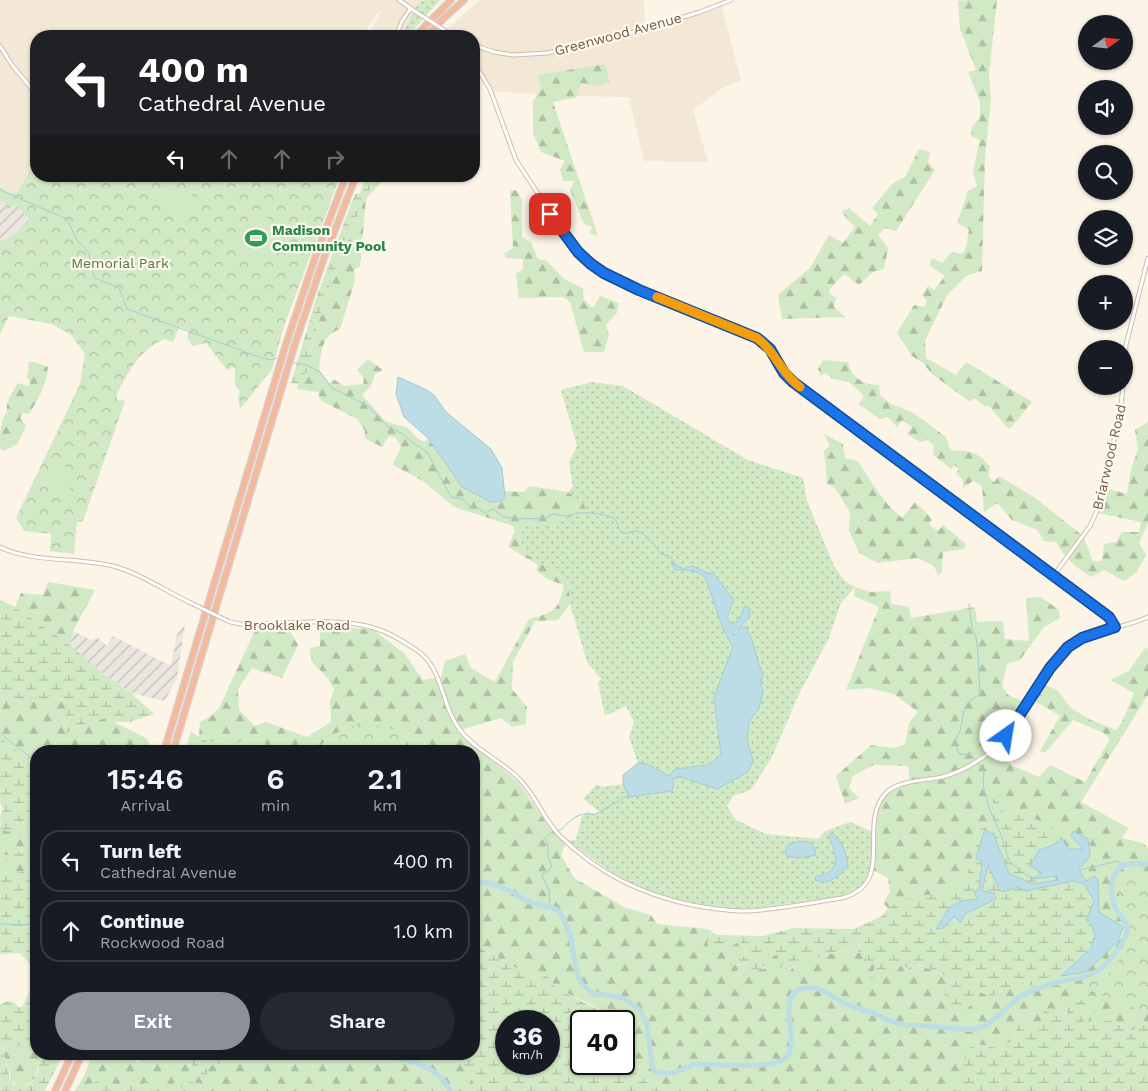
<!DOCTYPE html>
<html lang="en">
<head>
<meta charset="utf-8">
<style>
  :root { --surface:#171b24; --page:#242831; --text:#f1f3f6; --muted:#9ea1a6; --line:#363941; --accent:#8c9099 }
  body { margin:0; font-family:"Work Sans",sans-serif; background:var(--page); color:var(--text); height:100vh; display:flex; flex-direction:column; font-size:19px; white-space:nowrap }
  * { box-sizing:border-box; margin:0 }
  p { font-size:16px; color:var(--muted) }
  .icon { flex:none; width:28px; height:28px; fill:none; stroke:currentColor; stroke-width:2; stroke-linecap:round; stroke-linejoin:round }
  .map { position:relative; flex:1; overflow:hidden }
  .details { position:absolute; left:30px; top:745px; width:450px; height:315px; display:flex; flex-direction:column; background:var(--surface); border-radius:20px; box-shadow:0 1px 4px #0004 }
  .details>* { flex:none }
  .hud { position:absolute; left:30px; top:30px; width:450px; height:152px; border-radius:20px; box-shadow:0 1px 4px #0004; background:#202124; color:#fff; overflow:hidden }
  .needle { width:32px; rotate:75deg }
  .tools { position:absolute; left:1078px; top:15px; display:grid; gap:10px }
  .tools a { display:grid; place-items:center; width:55px; height:55px; border-radius:50%; background:var(--surface); box-shadow:0 1px 4px #0004; font-size:25px }
  .speed { position:absolute; left:495px; top:1010px; display:flex; gap:10px; font-size:25px; font-weight:700; text-align:center }
  .speed>* { display:grid; place-content:center; width:65px; height:65px; border-radius:50%; background:var(--surface); box-shadow:0 1px 4px #0004; line-height:1 }
  .speed small { font-size:12px; font-weight:400 }
  .speed .limit { border:2px solid #111; border-radius:8px; background:#fff; color:#111 }
  .pin { position:absolute; display:grid; place-items:center; width:42px; height:42px; color:#fff; margin:-21px; border-radius:10px; box-shadow:0 2px 8px #0006 }
  .me { position:absolute; width:55px; margin:-28px; rotate:32deg; stroke-linejoin:round; filter:drop-shadow(0 0 4px #0008) }
  .turn { display:flex; align-items:center; gap:18px; height:105px; padding:0 25px; font-size:22px }
  .turn .icon { width:65px; height:65px; stroke-width:2.5 }
  .turn b { display:block; font-size:35px; line-height:42px }
  .lanes { display:flex; align-items:center; height:48px; padding:0 25px; background:#0003; justify-content:center; gap:25px; direction:ltr }
  .lanes .off { opacity:.35 }
  .eta { display:flex; justify-content:space-evenly; align-items:center; height:85px; text-align:center }
  .eta b { font-size:30px; font-weight:600; line-height:35px }
  .button { display:flex; gap:10px; margin-top:auto; padding:10px 25px }
  .button a { flex:1; height:58px; border-radius:30px; background:var(--accent); color:#fff; font-size:20px; font-weight:600; line-height:58px; text-align:center }
  .button a+a { background:var(--page); color:var(--text) }
  ul { padding:0; list-style:none }
  li { display:flex; align-items:center; gap:15px; height:62px; margin:0 10px 8px; padding:0 15px; border:2px solid var(--line); border-radius:20px }
  li div { flex:1 }
  li b { display:block; font-size:19px }
  li em { font-style:normal }
  .map>svg:first-child { display:block }
  .residential { fill:#f3e7d5 }
  .industrial { fill:url(#industrial-furrows) }
  .grass { fill:url(#grass-dots) }
  .forest { fill:url(#forest-firs) }
  .wetland { fill:url(#wetland-marsh); fill-rule:evenodd }
  .park { fill:url(#park-crowns) }
  .pitch { fill:#d2e9c5 }
  .water { fill:#bcdde5; stroke:#a2ccd6 }
  .lines { fill:none; stroke-linecap:round; stroke-linejoin:round }
  .stream { stroke:#a2ccd6; stroke-width:1 }
  .river { stroke:#bcdde5; stroke-width:5 }
  .minor-casing { stroke:#cdbdad; stroke-width:5 }
  .highway-casing { stroke:#d8d1cd; stroke-width:8 }
  .minor { stroke:#fff; stroke-width:3 }
  .highway { stroke:#f3baa0; stroke-width:5.5 }
  .minor-bridge-casing { stroke:#cdbdad; stroke-width:5; stroke-linecap:butt }
  .minor-bridge { stroke:#fff; stroke-width:3 }
  .route-casing { stroke:#114b97; stroke-width:12 }
  .route { stroke:#1a73e8; stroke-width:9 }
  .slow { stroke:#f59e0b; stroke-width:9 }
  .labels { text-anchor:middle; dominant-baseline:central; stroke-width:4.5; stroke-linejoin:round; paint-order:stroke }
  .street-label { font-size:14px; fill:#745c4c; stroke:#fef8ed }
  .leisure-label { font-size:14px; font-weight:bold; fill:#27864d; stroke:#fef8ed; text-anchor:start }
  .park-label { font-size:14px; fill:#527944; stroke:#fef8ed }
</style>
</head>
<body>
<div class="map">
<svg width="1148" height="1091" viewBox="0 0 1148 1091">
  <defs>
    <pattern id="industrial-furrows" width="10" height="10" patternUnits="userSpaceOnUse" patternTransform="scale(1.25)"><rect width="10" height="10" fill="#ece6e0"/><path d="M-1 1l2-2M0 10L10 0M9 11l2-2" fill="none" stroke="#c4beb8"/></pattern>
    <pattern id="grass-dots" width="8" height="8" patternUnits="userSpaceOnUse" patternTransform="scale(1.25)"><rect width="8" height="8" fill="#d2e9c5"/><path d="M2 2h.1M6 6h.1" fill="none" stroke="#afc0a2" stroke-width="1.8" stroke-linecap="round"/></pattern>
    <pattern id="forest-firs" width="22" height="20" patternUnits="userSpaceOnUse" patternTransform="scale(1.25)"><rect width="22" height="20" fill="#d2e9c5"/><path d="M5 1l3.5 6h-7zM16 11l3.5 6h-7z" fill="#afc0a2"/></pattern>
    <pattern id="wetland-marsh" width="20" height="14" patternUnits="userSpaceOnUse" patternTransform="scale(1.25)"><rect width="20" height="14" fill="#d2e9c5"/><path d="M1 5h8M5 5V1M11 12h8M15 12V8" fill="none" stroke="#afc0a2"/></pattern>
    <pattern id="park-crowns" width="20" height="18" patternUnits="userSpaceOnUse" patternTransform="scale(1.25)"><rect width="20" height="18" fill="#d2e9c5"/><path d="M2 6a3 3 0 1 1 6 0M12 15a3 3 0 1 1 6 0" fill="none" stroke="#afc0a2"/></pattern>
  </defs>
  <rect width="100%" height="100%" fill="#fbf4e7"/>
  <path class="residential" d="M0,0H424L417,5L401,36H367L382,11L377,13L362,36H36V160L18,192L11,193L0,187Z
    M480,0H644L645,28L721,4L741,80L724,87L693,110L708,162L644,161L629,97L577,96L581,83L597,86L609,82L537,75L542,89L538,94L490,91L474,63V36H441L448,28Z"/>
  <path class="industrial" d="M0,200L6,204L17,205L30,221L9,238L0,241Z
    M185,624L177,678L165,701L131,693L101,672L70,645L73,631L91,640L97,637L107,646L113,636L171,666L177,634Z"/>
  <path class="grass" d="M424,0H440L408,36H401L417,5Z
    M592,382L623,386L748,460L803,478L807,501L834,566L845,581L855,587L841,603L828,640L799,694L772,757L751,790L733,796L727,806L736,820L766,834L818,839L825,831L850,822L873,832C873,851 877,876 860,889C847,901 826,900 809,901C791,903 774,906 756,908C725,911 677,901 648,890C617,879 593,859 567,840H576L582,816L587,812L596,814L600,812L583,799L596,785L604,787L623,784L629,797L672,791V780L678,776L717,789L753,761C750,749 745,735 749,723C750,717 758,712 759,706C765,683 757,651 747,630L741,628L735,635H732L750,617L749,608L744,607C742,614 740,621 732,624L729,622L728,612L732,605L725,590L711,573L710,574L692,566L683,569L671,562L675,570C687,570 698,569 706,579L723,629L733,647L714,697L721,755L707,765L675,769L668,776L647,764L638,763L629,737L634,722L626,706L605,716L598,683L601,679L587,662L570,604L569,581L526,554L519,538L524,525L558,523L584,504L568,492L573,487L569,462L577,446L561,390Z"/>
  <path class="forest" d="M968,0H997L989,74L991,99L985,157L982,271L966,276L947,295L925,341L926,358L956,375L966,362L1032,402L1010,429L1005,425L988,405L986,407L974,398L970,402L932,374L923,363L912,356L897,333L914,305L925,307L927,301L922,295L928,286L934,290L945,276L929,265L932,258L942,263L952,252L962,254L966,248L969,229L957,223L968,191L977,186L973,171L980,140L971,136L972,127L980,118V101L968,72L976,70L960,29L958,1Z
    M606,64L609,82L597,86L581,83L577,97L553,102L598,236L589,233L592,227L584,224L570,189L575,181H563L560,170L565,161L541,152L533,133V101L541,89L537,75Z
    M919,149L930,152L928,162L935,170L896,231L885,228L878,235L888,248L884,269L873,272L859,285L844,274L830,289L829,293L836,298L834,307L845,317L782,319L778,295L810,268L829,235L843,243L855,227L841,212L849,208L870,226L878,214L872,208L893,183L905,177Z
    M376,176H389L383,180L366,199L360,266L354,270L355,281L340,329C321,336 321,353 319,370L329,384L333,379L344,386L363,384L364,378L357,370L368,359L383,370L375,374L371,386L362,395L385,421L408,428L418,439L425,442L428,438L462,487L491,502L501,501L505,498L504,491L524,492L529,486L568,492L584,504L588,515L567,517L558,523L524,525L519,538L526,554L569,581L570,604L558,620L535,621L513,662L512,689L527,707L526,724L512,727L501,718L457,731L519,783L552,831L567,840L561,855L574,878L626,908L651,915L657,924L708,929L717,935L707,942L729,948L740,941L746,950L744,956L723,966L748,964L734,973L766,968L755,961L767,956L778,955L787,974L797,963L861,946L857,953H865L878,962L870,977L902,963L917,964L950,978L951,986L978,982L990,997L1011,986L1023,983L1032,986L1061,976L1086,972L1099,912L1098,880L1086,881L1079,869L1090,845L1071,836L1084,849H1068L1061,837L1022,813L1002,815L993,799V821L975,832L976,847L962,889L900,900L888,908L883,903L890,892L888,878L873,870C874,848 869,802 891,789C896,786 904,786 910,784L908,766L874,765L853,776L849,788L859,798L845,804L836,776L871,745L894,748L905,745L909,723L918,712L894,694L868,688L846,690L879,607L854,596L855,587L870,592L890,591L891,604L909,607L911,618L975,607L977,622L1003,621L1005,639L1029,641L1026,598L1041,597L1059,610L1060,618L1044,627L1020,660L1007,664L1002,686L1008,695L1026,703L1006,736L996,747L1011,765L1039,777L1050,765L1085,782L1110,739L1104,733L1073,720L1045,753L1040,751L1060,716L1033,700L1043,684L1057,690L1071,708L1091,720L1116,730L1122,722L1134,693L1110,680L1129,671L1144,649L1148,648V695L1081,802L1129,828L1122,838L1143,843L1148,848V1022L1131,1031L1111,1020L1086,1025L1082,1014L1044,1011L1040,1027L1032,1031L1025,1029L1021,1019L1012,1040L1002,1049L977,1044L959,1078V1091H664L645,1081L633,1051L632,1036L624,1025V1021H621L584,1001L538,980L474,945V751H404L409,732L334,734L314,751H269L265,743L259,746L246,739L229,747L228,741L208,742L199,737L200,722L211,716L219,708L256,628L287,626L298,645L282,678L252,668L238,689L239,710L255,726L266,722L307,737L331,722L330,701L334,689L326,676L312,662L310,648L320,646V624L373,630L404,653L423,680L441,677L445,661L465,654L471,668L495,682L529,619C554,612 558,612 564,585L547,579L536,570L538,565L508,547L515,531L513,526L454,507L423,481L393,465L401,446L396,438L389,436L382,447L364,438L365,431L357,419L320,400L318,392L297,389L298,384L315,360L311,353C324,291 349,233 376,176Z
    M516,190L522,200V237L531,242L538,259L547,261L564,279L583,288L584,300L593,308L600,296L619,303L617,313L606,324L609,335L604,352H584L570,302L563,297L519,298L516,274L523,269V259L506,258L504,254L513,248L510,191Z
    M823,360L848,362C852,379 863,384 879,385L880,395L891,404L912,412L946,437L951,451C969,449 979,453 990,467L988,476L994,482L999,476L1034,497L1083,536L1093,561H1102L1104,544L1116,542L1122,532H1139L1141,522L1098,513L1105,488L1127,494L1131,469L1138,450L1135,430L1148,422V523L1139,543L1146,555L1136,573L1124,581L1104,570L1091,577C1076,568 1064,557 1056,542L1044,541L1037,530L1012,520L997,503L984,512L982,486L973,481L963,488V480L956,473L959,469L954,465L951,469L933,455L934,446L928,440L920,442L907,434L912,427L902,420L897,427L888,417L880,419L859,404L864,396L849,382L833,379L825,373L821,376L818,369Z
    M28,362H35L48,367C47,385 38,399 29,414L23,413L20,418L26,426L17,444L4,451L0,448C0,435 0,420 7,412C5,402 13,391 18,383L29,386L30,380L26,378L29,369Z
    M824,434L843,444L845,458L858,461C871,482 883,502 902,518L915,502L932,519L929,525L938,531L943,525L966,544L964,549L943,552L942,573L938,575L934,566L917,558L878,563L859,553L849,531L850,512L835,488L827,484L824,451L830,446Z
    M48,582L95,590L73,631L70,645L15,607L21,593L43,595Z
    M12,697L24,705L32,702L65,699L69,721L64,727L66,733L80,726L105,718L106,713L114,722L146,738L154,751H36V763L30,761L28,758L7,744L0,735V705L8,702Z
    M21,819L23,822L21,827L25,830L32,823L36,822V831L32,833L33,840L30,847L11,855H0V824L1,826L17,824L18,821Z
    M36,849V869L16,873L0,878V861L34,855Z
    M7,1044L21,1046L36,1052V1054H39L40,1056L35,1078L25,1086V1091H14L15,1083L10,1080V1073L3,1051Z
    M92,1054H132L136,1055L137,1063L146,1055L167,1054L194,1066L187,1077L174,1083L187,1091H152L151,1085L142,1087L125,1082L115,1087L96,1080L89,1091H75L85,1074Z
    M217,1054H449L460,1060L472,1078L475,1091H197L200,1083L189,1082V1077L222,1057Z"/>
  <path class="wetland" d="M366,176H376C349,233 324,291 311,353L315,360L298,384L291,383L288,393L316,299L351,204L355,194L360,193Z
    M0,600L15,607L70,645L101,672L131,693L154,714L130,722H114L106,714V718L80,726L67,733L63,729L69,721L65,716L67,712L65,699L32,702L24,705L12,697L8,702L0,705Z
    M191,732L208,742L228,741L229,746L246,739L259,746L265,743L269,751H185Z
    M0,735L7,744L28,758L30,761L36,763V822L32,823L26,830L21,827L23,822L21,819C16,822 14,829 8,832L1,829L0,817L3,809L0,802Z
    M993,799L1005,800L1002,815L1022,813L1049,825L1061,837L1058,843L1039,850L1043,873L1034,878L1057,876L1058,880L1032,884L1009,873L994,835L982,861L978,899C951,902 951,906 937,928H943L955,915L960,922L965,914L996,899L982,891L988,864L999,889L1018,887L1026,891L1073,881L1084,884L1094,902L1086,920C1112,938 1074,964 1061,976V990L1032,986L1023,983L1011,986L990,997L980,992L978,982L973,983L974,1002L958,1019L945,997L944,991L951,986L950,978L918,964L910,970L902,964L896,973L870,978L878,962L863,963L865,953H857L860,946L797,963L787,974L784,967L775,968L778,955L767,956L755,961L766,969L733,973L747,964L723,966L721,963L744,956L746,950L740,941L729,948L710,950L707,942L717,935L763,936L793,928L854,929L882,916L888,908L900,900L962,889L976,847L975,832L993,821Z
    M36,831V849L34,855L0,861V855H11L30,847L33,840L31,834Z
    M36,869V1052L21,1046L7,1044L4,1047C2,1058 11,1067 9,1078L15,1086L14,1091H0V1005L7,1001L13,1002L19,1007H22L33,985L36,976L28,962L20,953L0,954V878L16,873Z
    M474,945L538,980L551,973L554,987L620,1021H581V1064H624V1025L632,1036L633,1051L645,1081L664,1091H475L472,1078L460,1060L448,1055L474,1054V1015L480,1013V1006L474,1001ZM549,1021V1064H506V1021Z
    M1094,993L1098,1004L1082,1014L1086,1025L1091,1024V1014L1095,1012L1100,1022L1111,1020L1131,1031L1148,1022V1091H959V1078L969,1048L977,1044L1002,1049L1012,1040L1021,1019H1026L1025,1029L1032,1030L1040,1027L1044,1011L1050,1008L1067,1014L1068,1007Z
    M39,1054H63L45,1091H25L23,1088C26,1085 30,1084 33,1081C38,1075 40,1061 39,1054Z
    M167,1054H217L222,1057L223,1063L207,1066V1075L189,1077V1082L200,1083L197,1091H187L173,1083L187,1077L193,1065L187,1063L174,1071L172,1057Z
    M106,1075L115,1087L125,1082L141,1087L147,1079L151,1085L152,1091H89L96,1080Z"/>
  <path class="park" d="M36,159V176H340L285,323L272,369L240,409L238,397L240,392L235,385V367L227,370L206,343L192,346L187,337L189,330L179,327L173,342L164,339C136,353 132,368 117,393V400L125,401L83,521L77,522L74,554L50,551L51,534L24,531L16,518L80,384L85,354L71,335L52,324L9,316L0,335V241L9,238L30,221L17,205L7,209L6,204L0,200V187L11,193L18,192Z
    M360,723L409,732L404,751H346V746L338,751H314L334,734Z
    M1135,876L1148,880V1014L1079,986L1108,974L1125,952L1120,914L1119,887Z"/>
  <path class="pitch" d="M163,184L198,198L191,216L156,202Z
    M267,217L279,230L263,260L247,257L236,253L232,242L260,218Z
    M55,458C71,466 75,481 67,497L41,484Z"/>
  <path class="water" d="M398,377L427,390L434,395L446,412L491,449L502,468L505,498L501,501L491,502L462,487L428,438L404,417L396,394Z
    M671,562L683,569L692,566L710,574L712,572L733,599C732,608 725,614 729,622L732,624C740,621 742,614 744,607L749,608L750,617L732,634L735,635L741,627H746L752,640L759,665L762,671L763,675L760,683L763,690L759,708L749,722L747,739L753,761L748,772L717,789L678,776L672,780L674,785L672,791L629,797L623,784V775L638,763L647,764L669,776L675,769L707,765L721,755L714,697L733,647L723,629L706,579C698,569 687,570 675,570Z
    M985,829L994,835L1009,873L1032,884L1058,880L1057,876L1032,879L1042,873L1030,866L1039,850L1058,843L1061,837L1068,849H1083L1071,836L1073,831L1088,839L1090,856L1079,869L1086,881L1094,876L1098,880L1099,912L1123,927L1117,942L1086,972L1061,976L1091,948L1095,936L1091,923L1086,920L1094,901L1084,884L1073,881L1026,891L1018,887L1004,892L999,890L988,865L982,891L994,893L996,899L965,914L960,923L955,916L943,928L936,929L949,908L960,901L977,899L974,892L979,889L982,862L976,858Z
    M831,833C843,840 845,851 848,865C841,875 828,887 815,880V877C819,876 823,875 827,873C843,865 832,847 829,836Z
    M802,841C812,842 815,845 816,855C807,857 794,860 786,855L785,851L789,844Z"/>
  <g class="lines">
    <path class="stream" d="M0,190L67,219L77,240L89,253L90,264L95,278L119,288L127,309L262,358L271,360L277,358
      M294,363L307,365L321,373L332,388L368,406L387,426L401,433L413,443L427,452L451,497L463,499L469,506L479,509L485,513L493,509L504,517L525,519L546,518L553,514C556,514 561,516 564,516C569,516 575,513 580,513C590,512 601,514 611,517C620,520 616,532 624,533C628,534 631,531 635,531C644,531 657,548 661,554L670,556L676,566
      M969,604L972,629L976,637L978,654L980,695C955,704 968,726 954,741L959,754L971,755L975,759
      M0,733L36,762
      M978,763L984,772L983,785L989,808L1001,835L1009,861L1027,876L1032,878H1035
      M1080,870L1118,861L1122,865
      M550,907L549,890L542,876V874L547,873L552,866L548,857V845L545,838L553,831L561,830C571,820 578,811 594,815L629,795
      M0,924L24,925L36,923"/>
    <path class="river" d="M474,885L480,882L490,883L510,891L529,902L556,909L561,914L570,935L578,977L582,984L592,993L623,998L639,1009L647,1024L652,1066L654,1071C672,1078 679,1069 695,1064C714,1064 770,1070 784,1059C805,1044 770,993 806,988C822,986 831,997 844,1003C853,1007 863,1009 872,1013C879,1015 886,1020 893,1022C906,1027 917,1025 930,1026C943,1027 963,1031 975,1029C993,1026 1006,1006 1021,996C1028,992 1037,989 1045,986C1063,978 1082,982 1099,970C1108,963 1129,939 1127,927C1126,920 1118,914 1115,908C1110,895 1109,874 1122,866C1129,862 1140,864 1148,864
      M382,1054C407,1060 439,1065 450,1091"/>
    <g class="minor-casing">
      <path id="minor" d="M399,0L416,12
        M449,33L455,36
        M396,36L402,21L411,8
        M474,45L494,52L513,55L547,53L608,40L700,12L731,0
        M0,46L12,65L36,94
        M474,63L490,89L516,160L569,241L583,257L604,273L630,286L757,338C775,352 777,368 793,382L1105,613L1111,619L1115,627
        M1124,378L1126,345L1148,258
        M0,547C33,563 77,557 113,566C140,573 167,592 193,604
        M1054,575L1090,526L1096,513L1120,416L1123,386
        M228,621C244,627 263,624 280,623C310,622 346,619 374,628C388,632 403,641 415,649C444,667 440,704 460,730C477,752 505,762 523,783C537,799 545,821 560,836C598,873 640,894 692,905C709,908 727,911 745,911C777,910 810,903 842,898C897,883 857,826 885,794C897,780 925,781 942,777C965,771 991,755 1006,736C1022,711 1053,652 1079,640C1101,629 1126,627 1148,617"/>
    </g>
    <g class="highway-casing">
      <path id="highway" d="M416,36L426,25L451,0
        M427,36L443,19L464,0
        M164,751L286,344L316,255L346,176
        M173,751L294,347L324,258L356,176
        M55,1091L72,1054
        M65,1091L82,1054"/>
    </g>
    <use href="#minor" class="minor"/>
    <use href="#highway" class="highway"/>
    <g class="minor-bridge-casing">
      <path id="minor-bridge" d="M416,12L449,33
        M193,604L228,621"/>
    </g>
    <use href="#minor-bridge" class="minor-bridge"/>
  </g>
  <g class="lines">
    <g class="route-casing">
      <path id="route" d="M550,214L578,252L591,264L604,273L639,290L757,338L770,349L784,373L793,382L1109,617L1115,627L1082,638L1068,647L1050,668L1006,736"/>
    </g>
    <use href="#route" class="route"/>
    <path class="slow" d="M657,297L757,338C777,353 779,371 800,387"/>
  </g>
  <defs>
    <g id="stadium-bare" transform="scale(1.725)"><path d="M0-5a6.5 5 0 1 0 0 10a6.5 5 0 1 0 0-10ZM-3.5-1.8h7v3.6h-7Z" fill="#2e9e5b" stroke="#fef8ed" stroke-width="2.5" paint-order="stroke"/></g>
  </defs>
  <g fill-rule="evenodd">
    <use href="#stadium-bare" x="256" y="238"/>
  </g>
  <g class="labels">
    <g class="street-label">
      <text transform="translate(618 34) rotate(-15)">Greenwood Avenue</text>
      <text transform="translate(1109 457) rotate(-77)">Briarwood Road</text>
      <text x="297" y="625">Brooklake Road</text>
    </g>
    <g class="leisure-label">
      <text x="272" y="230">Madison<tspan x="272" dy="16">Community Pool</tspan></text>
    </g>
    <g class="park-label">
      <text x="120" y="263">Memorial Park</text>
    </g>
  </g>
</svg>
<div class="tools">
<a><svg class="needle" viewBox="-14 -14 28 28"><path d="M0-13l5 13h-10z" fill="#e53935"/><path d="M0 13l5-13h-10z" fill="#9ea1a6"/></svg></a>
<a><svg class="icon" aria-label="sound" viewBox="0 0 24 24"><path d="M4 9h4l5-4v14l-5-4H4zM17 9q2 3 0 6"/></svg></a>
<a><svg class="icon" aria-label="search" viewBox="0 0 24 24"><circle cx="10" cy="10" r="6"/><path d="M15 15l6 6"/></svg></a>
<a><svg class="icon" aria-label="layers" viewBox="0 0 24 24"><path d="M12 4l9 5-9 5-9-5zM3 14l9 5 9-5"/></svg></a>
<a>+</a>
<a>−</a>
</div>
<div class="speed"><div>36<small>km/h</small></div><div class="limit">40</div></div>
<div class="pin" style="left:550px;top:214px;background:#d93025"><svg class="icon" aria-label="arrive" viewBox="0 0 24 24"><path d="M6 21V4h12l-3 4 3 4H6"/></svg></div>
<svg class="me" style="left:1006px;top:736px" viewBox="-20 -20 40 40"><circle r="19" fill="#fff"/><path d="M0-13L10 11 0 6-10 11z" fill="#1a73e8"/></svg>
<div class="hud">
<div class="turn"><svg class="icon" aria-label="left" viewBox="0 0 24 24"><path d="M17 20v-9H6M10 6l-5 5 5 5"/></svg><div><b>400 m</b>Cathedral Avenue</div></div>
<div class="lanes"><svg class="icon" aria-label="left" viewBox="0 0 24 24"><path d="M17 20v-9H6M10 6l-5 5 5 5"/></svg><svg class="icon off" aria-label="ahead" viewBox="0 0 24 24"><path d="M12 20V5M6 11l6-6 6 6"/></svg><svg class="icon off" aria-label="ahead" viewBox="0 0 24 24"><path d="M12 20V5M6 11l6-6 6 6"/></svg><svg class="icon off" aria-label="right" viewBox="0 0 24 24"><path d="M7 20v-9h11M14 6l5 5-5 5"/></svg></div>
</div>
<section class="details">
<div class="eta">
<div><b>15:46</b><p>Arrival</p></div>
<div><b>6</b><p>min</p></div>
<div><b>2.1</b><p>km</p></div>
</div>
<ul>
<li><svg class="icon" aria-label="left" viewBox="0 0 24 24"><path d="M17 20v-9H6M10 6l-5 5 5 5"/></svg><div><b>Turn left</b><p>Cathedral Avenue</p></div><em>400 m</em></li>
<li><svg class="icon" aria-label="ahead" viewBox="0 0 24 24"><path d="M12 20V5M6 11l6-6 6 6"/></svg><div><b>Continue</b><p>Rockwood Road</p></div><em>1.0 km</em></li>
</ul>
<div class="button"><a>Exit</a><a>Share</a></div>
</section>
</div>
</body>
</html>
